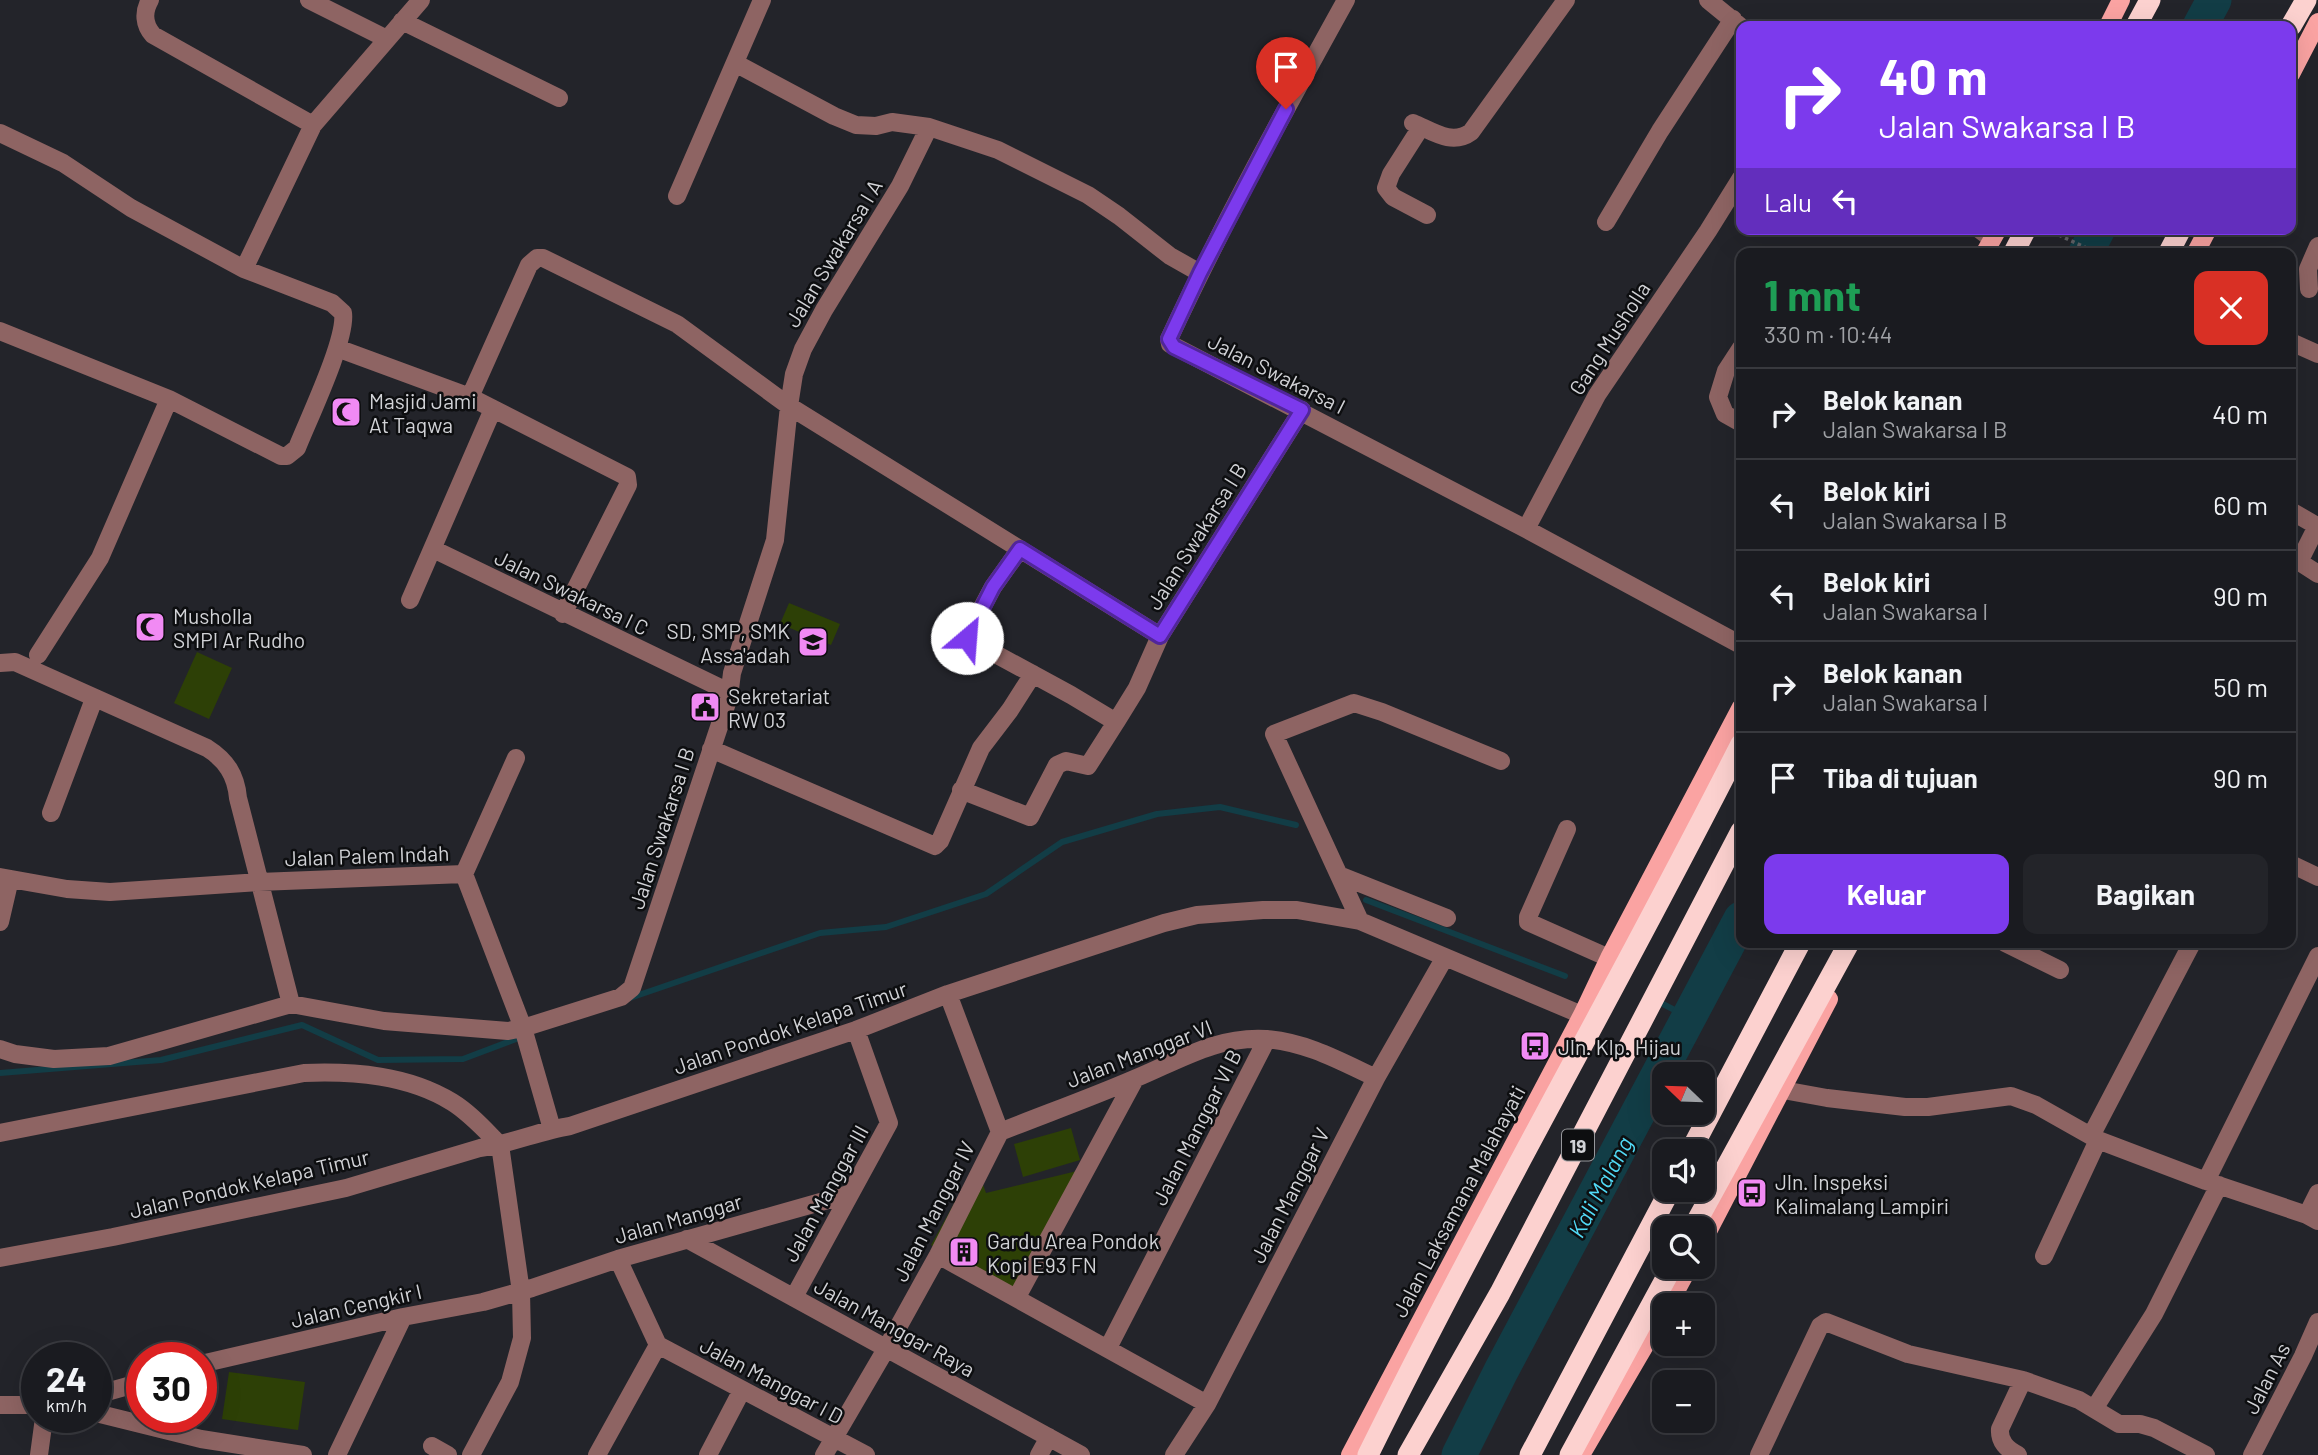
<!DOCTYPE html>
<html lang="id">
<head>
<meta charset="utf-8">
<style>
  :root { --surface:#1a1b20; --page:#232429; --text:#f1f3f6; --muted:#9fa1a5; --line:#38393e; --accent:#7c3aed }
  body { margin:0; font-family:Barlow,sans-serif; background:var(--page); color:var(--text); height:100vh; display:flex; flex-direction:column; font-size:26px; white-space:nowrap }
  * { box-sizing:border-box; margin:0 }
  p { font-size:23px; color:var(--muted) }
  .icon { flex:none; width:38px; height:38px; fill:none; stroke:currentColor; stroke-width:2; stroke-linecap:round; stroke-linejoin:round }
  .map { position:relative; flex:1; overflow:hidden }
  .side { position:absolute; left:1736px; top:248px; width:560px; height:700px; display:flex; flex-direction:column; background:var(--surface); border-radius:14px; box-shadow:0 7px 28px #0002,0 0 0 2px var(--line) }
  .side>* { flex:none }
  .hud { position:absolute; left:1736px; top:21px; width:560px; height:214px; border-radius:14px; box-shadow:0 7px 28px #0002,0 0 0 2px var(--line); background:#7c3aed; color:#fff; overflow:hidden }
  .needle { width:46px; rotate:293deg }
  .controls { position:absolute; left:1652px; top:1062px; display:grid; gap:14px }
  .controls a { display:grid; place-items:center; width:63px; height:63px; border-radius:14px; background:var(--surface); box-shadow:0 7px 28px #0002,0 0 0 2px var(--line); font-size:35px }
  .speed { position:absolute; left:21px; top:1342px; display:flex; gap:14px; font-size:35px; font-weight:700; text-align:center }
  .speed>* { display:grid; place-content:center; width:91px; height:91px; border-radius:50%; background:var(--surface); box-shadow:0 7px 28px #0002,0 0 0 2px var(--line); line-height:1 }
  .speed small { font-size:18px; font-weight:400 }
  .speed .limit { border:10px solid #d22; background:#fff; color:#111 }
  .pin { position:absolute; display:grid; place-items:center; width:60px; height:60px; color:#fff; margin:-72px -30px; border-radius:50% 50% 50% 0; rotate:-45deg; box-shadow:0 0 7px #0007 }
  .pin .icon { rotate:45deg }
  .me { position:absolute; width:77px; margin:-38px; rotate:27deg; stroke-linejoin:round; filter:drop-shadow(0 0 5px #0008) }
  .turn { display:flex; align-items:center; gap:24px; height:147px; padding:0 28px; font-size:32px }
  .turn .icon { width:91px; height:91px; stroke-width:2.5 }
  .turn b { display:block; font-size:49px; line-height:60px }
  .then { display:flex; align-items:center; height:66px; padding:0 28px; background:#0003; gap:14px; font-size:26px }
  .round { display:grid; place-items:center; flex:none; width:74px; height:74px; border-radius:14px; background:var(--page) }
  .overview { display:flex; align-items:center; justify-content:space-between; height:119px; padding:0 28px }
  h1 { font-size:42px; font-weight:700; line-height:52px; color:#1e9e55 }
  .button { display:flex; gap:14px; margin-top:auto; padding:14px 28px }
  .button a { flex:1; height:80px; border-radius:14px; background:var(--accent); color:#fff; font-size:28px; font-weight:700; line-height:80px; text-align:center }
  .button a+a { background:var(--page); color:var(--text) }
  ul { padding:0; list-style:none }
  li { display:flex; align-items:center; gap:21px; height:91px; padding:0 28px; border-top:2px solid var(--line) }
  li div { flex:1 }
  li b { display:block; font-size:26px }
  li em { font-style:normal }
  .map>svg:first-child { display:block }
  .green { fill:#2d4006 }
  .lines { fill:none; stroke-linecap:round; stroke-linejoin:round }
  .stream { stroke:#123d46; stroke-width:6 }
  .river { stroke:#123d46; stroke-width:35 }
  .path { stroke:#626368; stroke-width:3.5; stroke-dasharray:3.5 3.5; stroke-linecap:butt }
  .minor { stroke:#8e6463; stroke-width:18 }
  .major { stroke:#faa3a2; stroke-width:18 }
  .highway { stroke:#fcd1cf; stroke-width:21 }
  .route-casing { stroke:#51269a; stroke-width:18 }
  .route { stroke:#7c3aed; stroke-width:12 }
  .labels { text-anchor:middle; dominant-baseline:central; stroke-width:5; stroke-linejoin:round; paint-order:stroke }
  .shield { fill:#0d0e10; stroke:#96979b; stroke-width:2 }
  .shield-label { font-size:19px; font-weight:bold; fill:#d1d2d6 }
  .street-label { font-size:21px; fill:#d1d2d6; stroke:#0d0e10 }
  .poi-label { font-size:21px; fill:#d1d2d6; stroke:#0d0e10; text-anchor:start }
  .water-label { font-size:23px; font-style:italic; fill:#51d9f5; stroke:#0d0e10 }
</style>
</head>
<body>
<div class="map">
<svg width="2318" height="1455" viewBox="0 0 2318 1455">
  <rect width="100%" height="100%" fill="#23242a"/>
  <path class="green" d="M789,603L840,624L831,645L780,624Z
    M197,652L232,668L209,719L174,703Z
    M1071,1128L1080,1160L1023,1177L1014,1144Z
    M976,1164L986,1193L1077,1171L1013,1291L931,1245Z
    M229,1372L305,1382L298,1430L222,1419Z"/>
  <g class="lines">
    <path class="stream" d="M1366,900L1565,976
      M630,998L820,933L886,927L986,894L1062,842L1157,814L1220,807L1296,825
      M1659,1002L1690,1018
      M0,1073L161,1060L302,1025L378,1060L463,1059L524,1036"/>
    <path class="river" d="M2200,26L2214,0
      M2085,254L2098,229
      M1459,1455L1501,1371L1741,919"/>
    <path class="path" d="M2046,229L2099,254"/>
    <path class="minor" d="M150,0C143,12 144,25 153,35L313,125
      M309,0L387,39
      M1346,0C1284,112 1223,223 1169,339L1170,344L1526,529L1741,645
      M1708,0L1741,27
      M402,21L559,98
      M735,63L834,116L856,125L876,126L892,122L929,127L998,150L1088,195L1119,216L1170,256L1200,273
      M1413,123C1432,131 1452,146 1471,132L1566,0
      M1421,127L1391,174L1386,188L1393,197L1427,215
      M0,133L63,163L131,208L244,269L332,303L343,313C347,339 308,420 297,448L287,456H281L169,399L0,331
      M677,196L762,0
      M1606,222L1660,131L1733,19
      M1979,229L1992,239
      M244,269L313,125L421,0
      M2309,289L2308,269L2318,246
      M2291,342L2318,354
      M337,348L470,397L627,477L628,485L563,614
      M1741,348L1726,371L1718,397L1725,414L1741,423
      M470,397L529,265L537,258H543L677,324L789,406L1160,636
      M2291,511L2317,526L2301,558V563L2318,574
      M1526,529L1597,395L1708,231L1741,178
      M433,549L729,692
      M1020,549L993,587L968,634V639L1071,695L1116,722L1137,688L1160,636L1302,410
      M410,600L493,409
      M38,655L100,558L169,399
      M0,663L15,662L207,748C226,760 236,775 238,798L291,1004
      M711,749L935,846L940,841L981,748L1010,710L1033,674
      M961,790L1030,817L1057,765L1066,761L1088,766L1116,722
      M51,813L94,699
      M1567,829L1528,917V922L1609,958
      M2291,864L2318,877
      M464,874L516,758
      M1339,875L1447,918
      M0,877L67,889L110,892L259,882L464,874L523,1028L508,1031L384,1021L291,1004L109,1056L54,1059L15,1054L0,1049
      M1360,921L1274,734L1354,703L1382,712L1501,761
      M0,922L10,879
      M2005,943L2060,970
      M1783,1090L1827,1098L1905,1107H1928L2011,1096L2036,1105L2098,1140L2206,1181L2307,1215L2318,1221
      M552,1129L523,1028L621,997L632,988L729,697L732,673L775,540L789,406L794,374L803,349L824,310L900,186L929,127
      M1000,1132C1045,1114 1090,1098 1134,1079C1178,1061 1216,1036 1266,1039C1306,1042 1340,1061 1376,1078
      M0,1133L304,1073C354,1071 408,1075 452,1102C470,1113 485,1130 500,1145
      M2091,1136L2192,943
      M2206,1181L2318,956
      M2307,1215L2318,1193
      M687,1239L1081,1455
      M938,1255L1207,1404
      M2044,1256L2098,1140
      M0,1258L113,1237L346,1188L480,1148C511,1144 539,1131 570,1126L856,1030L948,994L1164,923L1197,915L1263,910H1297L1360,921L1582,1015
      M618,1259L658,1345
      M794,1297L889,1123L856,1030
      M1017,1297L1135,1079
      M658,1345L866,1455
      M1108,1348L1267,1039
      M201,1364L403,1317L483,1302L532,1288L618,1259L849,1194
      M96,1395L142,1382
      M0,1405H37
      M2094,1409L2154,1314L2219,1185
      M96,1413L201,1439L303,1455
      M432,1446L448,1455
      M39,1455L44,1418
      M337,1455L403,1317
      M471,1455L510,1382L522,1338L521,1292L500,1145
      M597,1455L658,1345
      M708,1455L742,1390
      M824,1455L886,1349L938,1255L1000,1132L948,994
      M1039,1455L1049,1437
      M1174,1455L1207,1404L1376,1078L1445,957
      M1759,1455L1820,1326L1826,1322L1908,1354L2023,1380L2079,1400L2119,1424H2140L2154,1428L2206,1455
      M2018,1455C2007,1449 1999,1442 2000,1429L2023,1380
      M2252,1455L2303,1356L2318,1322"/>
    <path class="major" d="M2108,26L2121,0
      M2291,74L2318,22
      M1984,254L1998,229
      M2195,254L2208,229
      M1703,1241L1829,999
      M1668,1306L1689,1267
      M1350,1455L1582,1015L1609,958L1741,707
      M1581,1455L1664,1313"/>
    <path class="highway" d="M2136,26L2150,0
      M2291,26L2306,0
      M2013,254L2026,229
      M2168,254L2181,229
      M1690,1152L1800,943
      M1693,1228L1849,943
      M1368,1455C1486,1215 1620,983 1741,744
      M1408,1455L1500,1293L1741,831
      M1530,1455L1670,1190
      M1570,1455L1672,1267"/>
  </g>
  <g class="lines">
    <g class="route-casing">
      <path id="route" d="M967,638L993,587L1020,549L1160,636L1302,410L1174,347L1169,339L1200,273L1286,109"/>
    </g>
    <use href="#route" class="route"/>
  </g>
  <defs>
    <g id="mosque-square" transform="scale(1.575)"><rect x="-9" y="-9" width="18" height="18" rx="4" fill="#f18af4" stroke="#0d0e10"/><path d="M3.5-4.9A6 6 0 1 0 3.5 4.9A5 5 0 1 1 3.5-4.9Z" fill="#111"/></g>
    <g id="school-square" transform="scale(1.575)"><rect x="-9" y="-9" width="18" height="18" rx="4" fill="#f18af4" stroke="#0d0e10"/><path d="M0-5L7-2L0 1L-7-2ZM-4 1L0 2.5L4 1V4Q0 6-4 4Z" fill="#111"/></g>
    <g id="civic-square" transform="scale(1.575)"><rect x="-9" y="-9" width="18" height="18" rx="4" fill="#f18af4" stroke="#0d0e10"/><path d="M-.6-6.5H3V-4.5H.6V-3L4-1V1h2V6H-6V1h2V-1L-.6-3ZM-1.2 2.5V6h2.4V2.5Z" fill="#111"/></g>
    <g id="bus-square" transform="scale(1.575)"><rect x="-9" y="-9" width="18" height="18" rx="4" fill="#f18af4" stroke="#0d0e10"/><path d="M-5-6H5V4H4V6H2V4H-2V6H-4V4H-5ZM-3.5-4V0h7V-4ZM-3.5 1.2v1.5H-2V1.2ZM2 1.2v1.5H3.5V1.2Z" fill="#111"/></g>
    <g id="building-square" transform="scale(1.575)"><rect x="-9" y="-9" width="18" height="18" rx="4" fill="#f18af4" stroke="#0d0e10"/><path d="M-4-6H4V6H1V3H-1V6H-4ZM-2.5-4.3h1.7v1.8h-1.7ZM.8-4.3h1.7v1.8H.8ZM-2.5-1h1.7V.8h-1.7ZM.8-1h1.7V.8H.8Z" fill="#111"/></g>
  </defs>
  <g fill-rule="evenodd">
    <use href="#mosque-square" x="346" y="412"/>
    <use href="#mosque-square" x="150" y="627"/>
    <use href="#school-square" x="813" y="642"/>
    <use href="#civic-square" x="705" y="707"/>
    <use href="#bus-square" x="1535" y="1046"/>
    <use href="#bus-square" x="1752" y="1193"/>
    <use href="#building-square" x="964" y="1252"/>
  </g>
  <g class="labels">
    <rect class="shield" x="1562" y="1129.5" width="32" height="31" rx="5"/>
    <g class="shield-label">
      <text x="1578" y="1145">19</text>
    </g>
    <g class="street-label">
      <text transform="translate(833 253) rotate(-59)">Jalan Swakarsa I A</text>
      <text transform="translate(1609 338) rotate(-57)">Gang Musholla</text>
      <text transform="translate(1277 373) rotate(27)">Jalan Swakarsa I</text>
      <text transform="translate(1196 536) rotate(-58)">Jalan Swakarsa I B</text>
      <text transform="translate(572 592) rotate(26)">Jalan Swakarsa I C</text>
      <text transform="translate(661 828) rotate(-72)">Jalan Swakarsa I B</text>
      <text transform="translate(367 855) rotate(-2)">Jalan Palem Indah</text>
      <text transform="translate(790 1027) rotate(-19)">Jalan Pondok Kelapa Timur</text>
      <text transform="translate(1139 1053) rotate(-21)">Jalan Manggar VI</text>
      <text transform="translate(1196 1127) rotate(-63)">Jalan Manggar VI B</text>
      <text transform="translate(249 1183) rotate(-13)">Jalan Pondok Kelapa Timur</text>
      <text transform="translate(825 1193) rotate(-61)">Jalan Manggar III</text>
      <text transform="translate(1289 1195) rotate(-63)">Jalan Manggar V</text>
      <text transform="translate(1458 1201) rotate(-62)">Jalan Laksamana Malahayati</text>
      <text transform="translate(933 1211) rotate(-63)">Jalan Manggar IV</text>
      <text transform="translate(678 1218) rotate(-16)">Jalan Manggar</text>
      <text transform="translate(356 1305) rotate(-13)">Jalan Cengkir I</text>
      <text transform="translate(895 1327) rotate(29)">Jalan Manggar Raya</text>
      <text transform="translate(2266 1378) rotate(-63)">Jalan As</text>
      <text transform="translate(772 1380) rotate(28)">Jalan Manggar I D</text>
    </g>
    <g class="poi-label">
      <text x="369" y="400">Masjid Jami<tspan x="369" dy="24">At Taqwa</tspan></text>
      <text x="173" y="615">Musholla<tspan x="173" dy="24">SMPI Ar Rudho</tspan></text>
      <text x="790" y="630" text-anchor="end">SD, SMP, SMK<tspan x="790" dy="24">Assa'adah</tspan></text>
      <text x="728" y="695">Sekretariat<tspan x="728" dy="24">RW 03</tspan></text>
      <text x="1558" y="1046">Jln. Klp. Hijau</text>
      <text x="1775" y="1181">Jln. Inspeksi<tspan x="1775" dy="24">Kalimalang Lampiri</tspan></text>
      <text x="987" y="1240">Gardu Area Pondok<tspan x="987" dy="24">Kopi E93 FN</tspan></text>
    </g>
    <g class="water-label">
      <text transform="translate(1600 1187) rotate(-62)">Kali Malang</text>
    </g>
  </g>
</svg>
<div class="controls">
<a><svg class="needle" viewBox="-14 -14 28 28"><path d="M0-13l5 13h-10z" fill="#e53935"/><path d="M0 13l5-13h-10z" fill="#9fa1a5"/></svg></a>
<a><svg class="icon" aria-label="sound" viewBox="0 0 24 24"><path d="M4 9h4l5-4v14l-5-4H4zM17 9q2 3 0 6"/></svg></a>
<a><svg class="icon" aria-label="search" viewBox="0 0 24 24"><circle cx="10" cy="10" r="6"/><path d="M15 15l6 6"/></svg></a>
<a>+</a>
<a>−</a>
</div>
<div class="speed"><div>24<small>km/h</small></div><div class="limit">30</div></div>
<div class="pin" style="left:1286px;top:109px;background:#d93025"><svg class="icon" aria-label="arrive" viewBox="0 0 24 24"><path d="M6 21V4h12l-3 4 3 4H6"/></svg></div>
<svg class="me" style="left:967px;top:638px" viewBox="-20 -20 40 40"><circle r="19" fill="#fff"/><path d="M0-13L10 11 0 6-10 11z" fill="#7c3aed"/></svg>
<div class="hud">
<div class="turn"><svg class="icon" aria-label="right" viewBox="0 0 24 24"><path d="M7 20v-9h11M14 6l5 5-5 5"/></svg><div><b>40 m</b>Jalan Swakarsa I B</div></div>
<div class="then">Lalu<svg class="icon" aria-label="left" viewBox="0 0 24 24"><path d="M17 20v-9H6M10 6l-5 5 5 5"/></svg></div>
</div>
<section class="side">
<div class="overview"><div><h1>1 mnt</h1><p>330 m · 10:44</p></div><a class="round" style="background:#d93025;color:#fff"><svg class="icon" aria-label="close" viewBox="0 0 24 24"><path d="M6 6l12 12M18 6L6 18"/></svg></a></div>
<ul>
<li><svg class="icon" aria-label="right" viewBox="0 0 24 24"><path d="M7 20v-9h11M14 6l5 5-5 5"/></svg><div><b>Belok kanan</b><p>Jalan Swakarsa I B</p></div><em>40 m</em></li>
<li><svg class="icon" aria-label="left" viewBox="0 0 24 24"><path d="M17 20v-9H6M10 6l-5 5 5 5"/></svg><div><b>Belok kiri</b><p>Jalan Swakarsa I B</p></div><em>60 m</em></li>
<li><svg class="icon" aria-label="left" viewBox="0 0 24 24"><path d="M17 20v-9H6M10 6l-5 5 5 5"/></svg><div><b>Belok kiri</b><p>Jalan Swakarsa I</p></div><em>90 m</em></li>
<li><svg class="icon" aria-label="right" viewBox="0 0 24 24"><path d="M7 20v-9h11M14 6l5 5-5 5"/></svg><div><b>Belok kanan</b><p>Jalan Swakarsa I</p></div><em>50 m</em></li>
<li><svg class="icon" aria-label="arrive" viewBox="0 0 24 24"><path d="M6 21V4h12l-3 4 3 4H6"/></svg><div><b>Tiba di tujuan</b></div><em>90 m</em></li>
</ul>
<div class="button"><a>Keluar</a><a>Bagikan</a></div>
</section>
</div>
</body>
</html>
